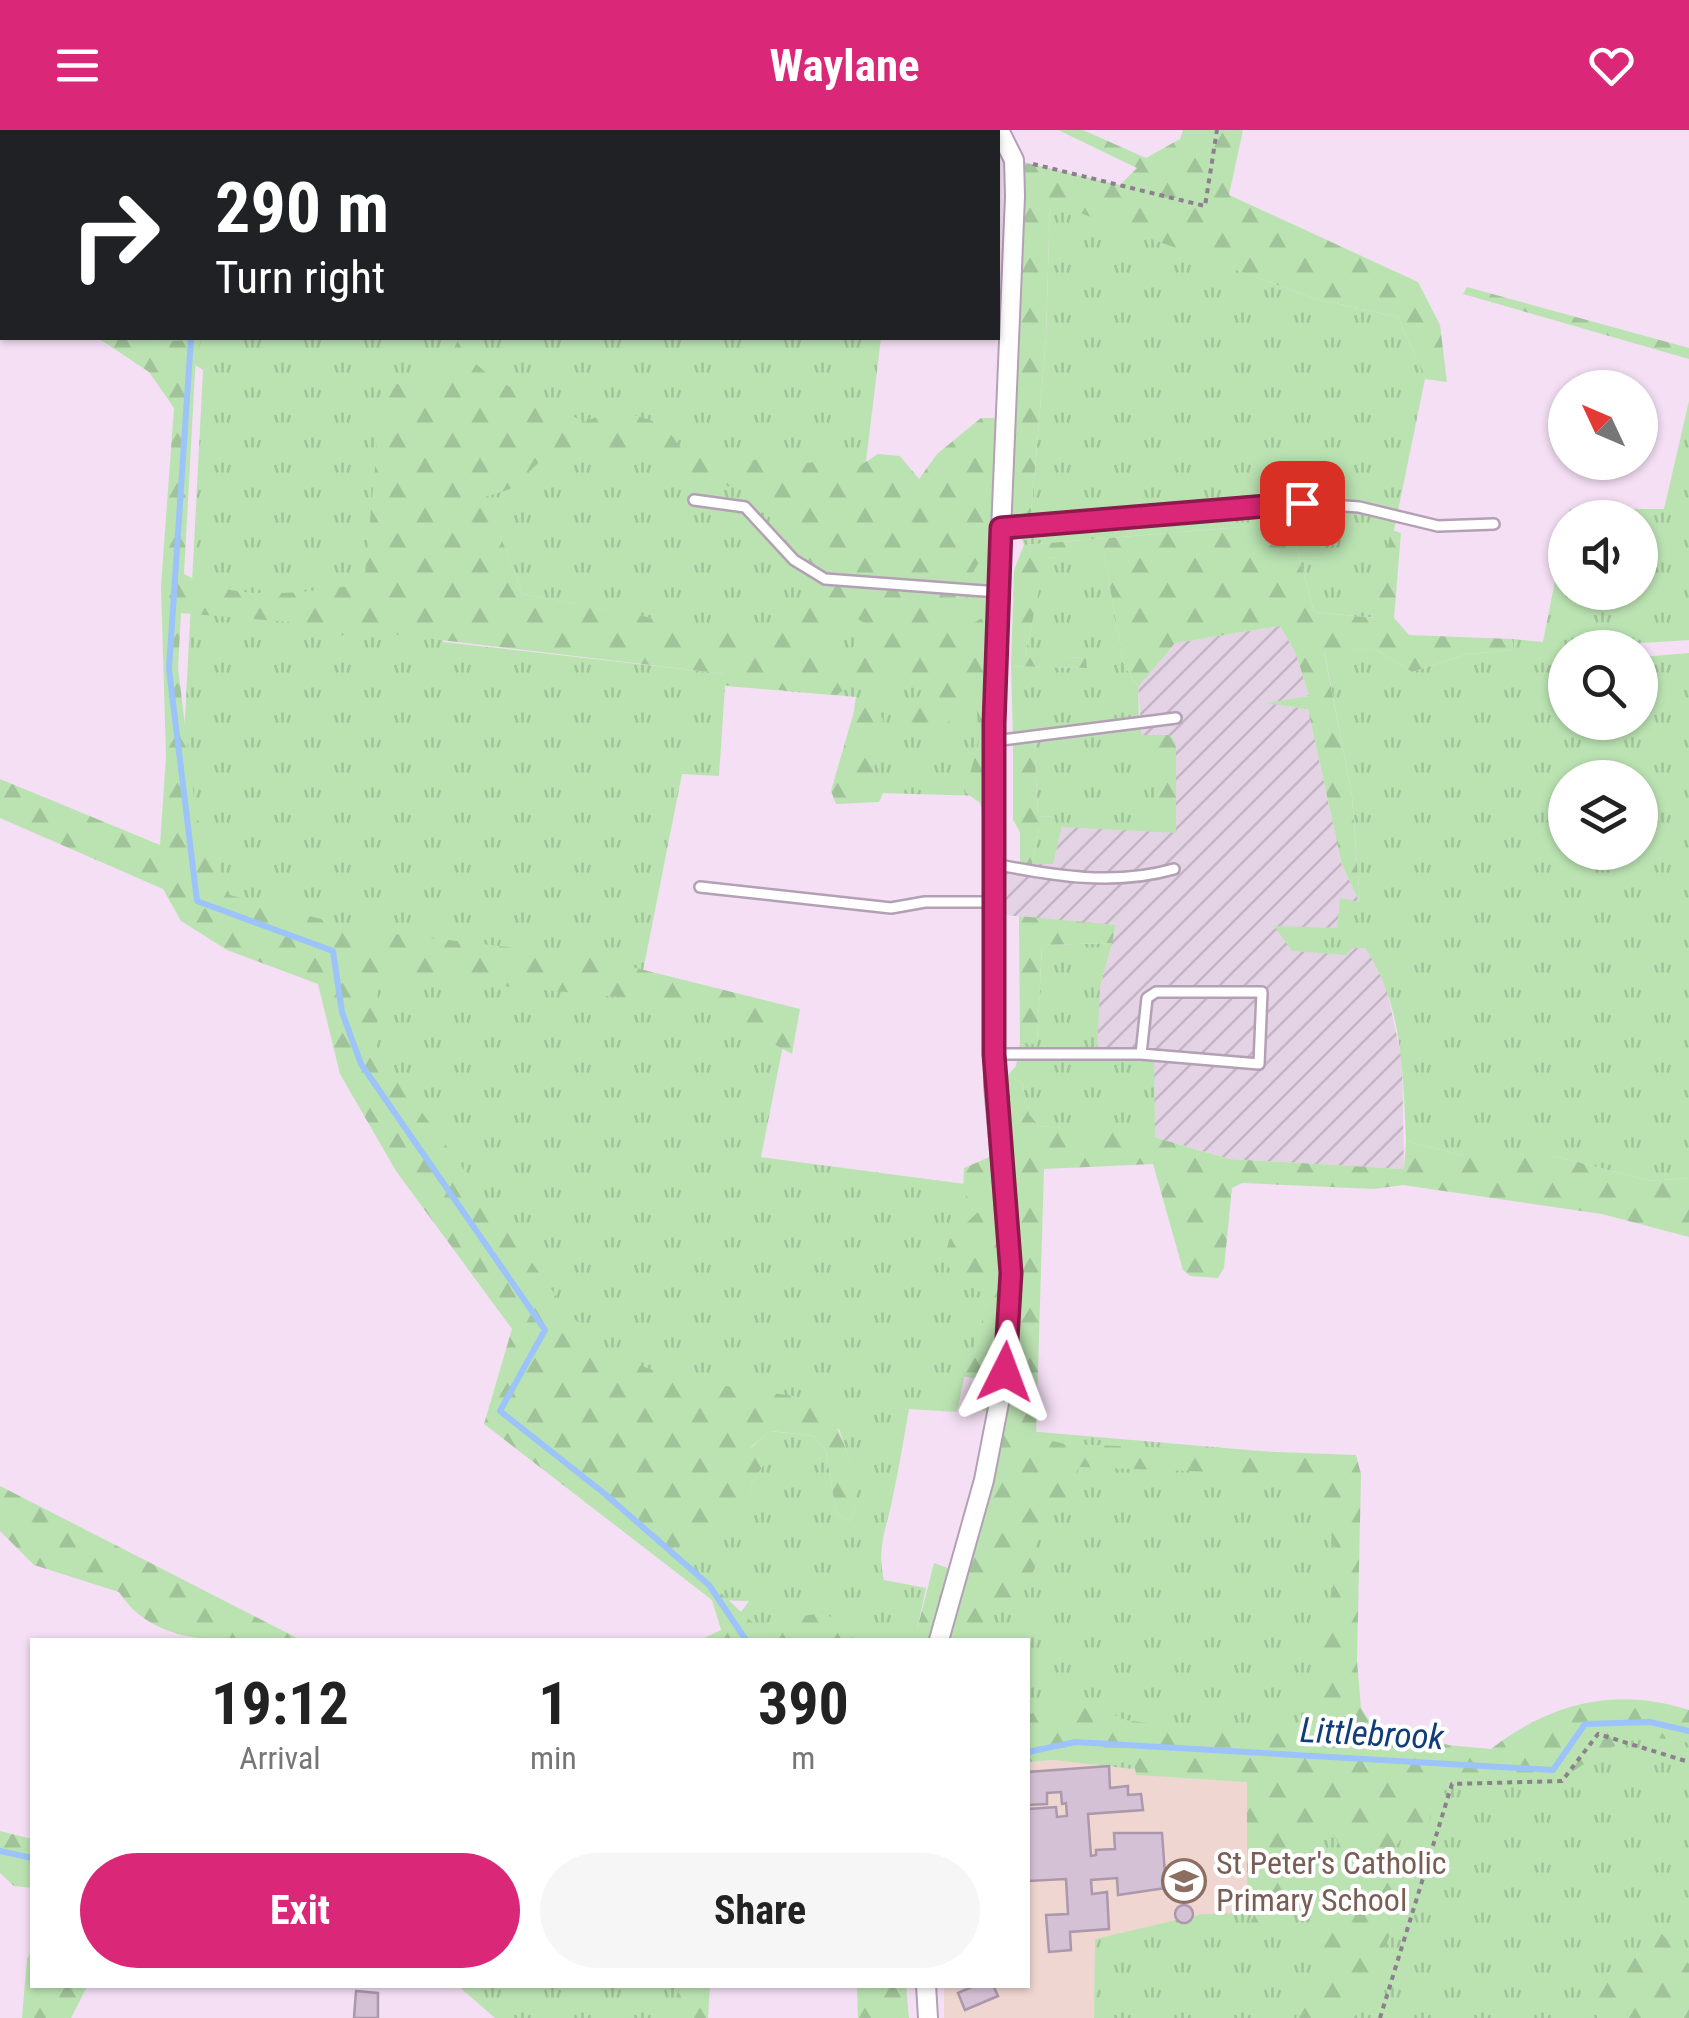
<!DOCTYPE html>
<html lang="en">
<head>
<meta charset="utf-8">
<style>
  :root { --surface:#fff; --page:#f6f6f6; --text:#222; --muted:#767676; --accent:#db2777 }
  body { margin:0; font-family:"Roboto Condensed",sans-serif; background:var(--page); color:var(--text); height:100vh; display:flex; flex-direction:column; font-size:38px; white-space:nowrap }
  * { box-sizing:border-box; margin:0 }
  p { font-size:32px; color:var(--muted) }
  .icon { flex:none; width:55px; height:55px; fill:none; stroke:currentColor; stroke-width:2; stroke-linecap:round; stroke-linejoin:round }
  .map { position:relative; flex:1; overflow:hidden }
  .details { position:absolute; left:30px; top:1508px; width:1000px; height:350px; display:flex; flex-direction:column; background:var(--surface); border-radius:0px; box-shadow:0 2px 8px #0004 }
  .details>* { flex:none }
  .top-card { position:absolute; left:0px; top:0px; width:1000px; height:210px; box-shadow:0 2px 8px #0004; background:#202124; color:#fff; overflow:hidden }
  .needle { width:65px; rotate:314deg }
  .controls { position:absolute; left:1548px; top:240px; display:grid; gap:20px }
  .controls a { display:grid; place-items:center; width:110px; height:110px; border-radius:50%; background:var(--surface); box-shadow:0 2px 8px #0004; font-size:50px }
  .pin { position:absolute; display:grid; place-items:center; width:85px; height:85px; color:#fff; margin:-42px; border-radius:20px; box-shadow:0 5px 15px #0006 }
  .me { position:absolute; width:110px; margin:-55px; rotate:3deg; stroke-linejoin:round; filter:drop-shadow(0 0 8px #0008) }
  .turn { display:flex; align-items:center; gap:35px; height:210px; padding:0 50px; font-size:45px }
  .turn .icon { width:130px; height:130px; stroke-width:2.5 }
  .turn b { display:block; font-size:70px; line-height:85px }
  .eta { display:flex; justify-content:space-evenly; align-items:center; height:170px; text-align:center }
  .eta b { font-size:60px; font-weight:700; line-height:70px }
  .action { display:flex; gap:20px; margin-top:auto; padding:20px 50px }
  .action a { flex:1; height:115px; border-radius:60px; background:var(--accent); color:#fff; font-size:40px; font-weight:700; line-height:115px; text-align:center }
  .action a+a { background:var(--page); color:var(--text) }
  header { display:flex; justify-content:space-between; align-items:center; height:130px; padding:0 50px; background:var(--accent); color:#fff; font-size:45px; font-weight:700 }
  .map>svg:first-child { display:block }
  .industrial { fill:url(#industrial-furrows) }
  .education { fill:#f0d6d1 }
  .grass { fill:url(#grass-tufts); fill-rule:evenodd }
  .forest { fill:url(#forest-firs); fill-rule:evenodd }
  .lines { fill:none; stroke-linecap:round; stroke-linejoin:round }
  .stream { stroke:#9cc3fa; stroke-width:6 }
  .building { fill:#d5c1d5; stroke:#ac98ac; stroke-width:2.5 }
  .service-casing { stroke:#b4a0b4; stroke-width:14 }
  .minor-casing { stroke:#b4a0b4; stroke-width:22 }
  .path { stroke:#8d7f8d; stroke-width:4; stroke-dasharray:5 5; stroke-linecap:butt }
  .service { stroke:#fff; stroke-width:9 }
  .minor { stroke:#fff; stroke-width:18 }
  .route-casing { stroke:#8e194d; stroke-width:25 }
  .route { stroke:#db2777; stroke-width:18 }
  .labels { text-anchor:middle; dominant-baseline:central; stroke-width:8; stroke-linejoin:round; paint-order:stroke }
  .education-label { font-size:32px; fill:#785e54; stroke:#fff; text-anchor:start }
  .water-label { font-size:35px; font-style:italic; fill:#113d7a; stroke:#fff }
</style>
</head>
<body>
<header><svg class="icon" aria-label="menu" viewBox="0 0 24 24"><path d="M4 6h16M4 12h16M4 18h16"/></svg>Waylane<svg class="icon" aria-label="heart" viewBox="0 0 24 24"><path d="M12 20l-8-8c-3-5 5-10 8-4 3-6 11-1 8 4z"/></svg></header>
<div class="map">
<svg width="1689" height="1888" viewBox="0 0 1689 1888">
  <defs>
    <pattern id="industrial-furrows" width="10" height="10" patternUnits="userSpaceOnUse" patternTransform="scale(2.5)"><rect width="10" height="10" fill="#e4d3e4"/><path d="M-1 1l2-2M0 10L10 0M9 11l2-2" fill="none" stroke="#c4b5c4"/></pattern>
    <pattern id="grass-tufts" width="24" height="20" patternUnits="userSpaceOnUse" patternTransform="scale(2.5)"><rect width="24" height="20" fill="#bbe3b2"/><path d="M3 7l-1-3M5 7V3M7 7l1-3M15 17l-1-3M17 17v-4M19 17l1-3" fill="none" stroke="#a1c399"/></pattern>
    <pattern id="forest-firs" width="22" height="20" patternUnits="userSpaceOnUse" patternTransform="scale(2.5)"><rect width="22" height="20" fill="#bbe3b2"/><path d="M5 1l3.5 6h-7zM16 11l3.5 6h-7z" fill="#a1c399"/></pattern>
  </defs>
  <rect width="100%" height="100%" fill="#f4dff4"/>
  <path class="industrial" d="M1280,496L1296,524L1309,566L1270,573L1308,579L1342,735L1360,773L1338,798L1275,797L1285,808L1365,818L1383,844L1402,929L1404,1039L1229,1029L1155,1007L1153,926L1096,924L1100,857L1116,796L994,784V734H1053L1062,697L1170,605H1142L1138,557L1174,513Z"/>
  <path class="education" d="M1028,1619L1254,1640L1328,1888H944V1855H1028Z"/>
  <path class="grass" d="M0,0H760L2,2V113Z
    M1050,71L1313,168L1398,187L1425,249L1376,488L1314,482L1290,393L1024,415L1018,398L1030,397L1046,208Z
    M152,208H881L863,356L1003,371L986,666L842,662L856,567L725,556L719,646L682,644L641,851L786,900L761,1027L988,1057L992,1207L965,1244L957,1282L909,1279C904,1308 899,1337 893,1366C887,1397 876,1418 884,1450L926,1458L915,1510H721L749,1471L712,1470L492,1291L528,1201L426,1064L320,815L236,793L178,724L203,240ZM423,258L484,366L523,464L725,502L726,544L443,512ZM609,1260L839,1299C848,1325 864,1367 849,1391L836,1383L826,1321L814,1306L770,1301L751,1318L764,1334L751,1354L748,1384Z
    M1689,271V510L1565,518V592H1640V527L1689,523V1048L1651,1051L1554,1026H1465L1406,1011C1403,945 1403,873 1365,818H1352L1346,825L1292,821L1274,796L1337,798L1340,768L1360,772L1352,666L1324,520L1375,519L1412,542L1467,524L1513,520L1512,509L1543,512L1565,400V462H1640V388L1568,387L1569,379H1664ZM1565,648H1640V722H1565Z
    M1104,423L1124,535L1138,557L1139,589L1123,591L1156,624V702L1062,697L1053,734H1032L1039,699L1055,687L1038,686L1034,606L1013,608L1011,536L1087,538L1085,528L1025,526L1045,428Z
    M1112,813L1100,857L1097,923L1154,926L1155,1007L1039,996L1029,984L1022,953L1008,945L1016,936L1020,913H1037L1042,815Z
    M1027,1301L1343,1328L1349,1591L1553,1640L1585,1594L1689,1602V1888H1094L1095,1809L1202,1784L1247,1783V1652L1028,1627V1510H958Z
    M457,1855H696L693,1888H495Z"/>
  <path class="forest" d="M1058,0H1083L1146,28L1180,9L1183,0H1243L1229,65L1418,152L1440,195L1447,252L1425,249L1398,187L1313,168L1050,72L1046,208L1030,397L1018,398L1005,361L993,417C974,430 952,483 953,505L982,488L997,492L987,703L980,673L965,662L979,611L976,568C955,577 947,597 930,613L912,606L903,586L923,561L906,555L895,544L853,552L837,565L725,555V544L365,501L338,506L302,493L181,483L178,538L196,685L230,765L362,800L592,827L800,879L792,924L702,875L378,844L377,921L568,1182C578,1192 589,1205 601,1214C662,1259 753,1254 824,1273C841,1302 868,1361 849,1391L836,1383L826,1321L814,1306L771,1301L751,1317L764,1334L751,1354L749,1385L705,1411L673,1418L755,1495L826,1482L850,1510H700L721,1500L712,1470L484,1294L512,1199L396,1041L340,944L318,854L227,820L181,791L163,759L0,688V649L160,715L166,626L161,456L174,278L149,242L98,208L176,211L202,208L196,224L184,444C240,474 302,462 364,454L383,252L423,258L444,239L459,208H482L475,233L493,249L585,292L614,279L663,294L681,318L793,336L838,327L858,337L878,324L900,326L919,349L937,324L981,288H1006L1014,30L1120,55L1137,38ZM592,315L680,336L708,352L743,359L785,404L794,430L807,441L809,457L783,485L751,506L523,464L485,367L510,359L547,325ZM855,487L867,495L844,531L802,519L813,497Z
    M1467,157L1689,218V229L1463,164Z
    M1290,393L1314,482L1375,488L1391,400L1401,403L1394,488L1409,505L1512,509L1514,520L1467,524L1412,542L1375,519L1324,521L1352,666L1360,773L1342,735L1308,579L1265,573L1309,566L1296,524L1280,496L1175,513L1138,557L1124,535L1104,424L1046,428L1025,525L1086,528L1087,538L1011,536L1014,440L1024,415Z
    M855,578H873L883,589L874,638L883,663L879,672L836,674L831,661Z
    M1139,589L1142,605H1170L1176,613V703L1156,702V624L1131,623L1123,592Z
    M1034,605L1038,686L1055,687L1053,698L1039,699L1032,734H1020V702L1013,690V608Z
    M1019,786L1116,795L1112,813L1042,815L1037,914L1020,913Z
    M1008,945L1022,953L1029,984L1039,996L1144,1004L1229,1029L1404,1039L1406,1011L1465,1026H1554L1651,1051L1689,1048V1107L1602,1084L1403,1055L1374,1059L1242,1053L1232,1058L1224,1138L1218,1148L1190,1146L1183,1140L1153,1034L1044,1039L1036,1307L1065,1314L1356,1325L1361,1344L1357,1531L1361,1578L1381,1609L1491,1619C1550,1573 1616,1556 1689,1580V1613C1609,1594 1597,1637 1530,1664L1492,1645L1437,1650L1429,1694L1406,1702L1391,1723L1406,1758L1398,1787L1354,1888H1296L1313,1856L1319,1815L1358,1755L1332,1701L1299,1700V1737L1305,1750L1280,1785L1247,1799L1254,1785L1247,1766V1652L1136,1645L1133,1623L1028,1632V1585L1073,1567L1125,1590L1196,1599L1258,1598L1325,1606L1316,1526L1339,1432L1328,1394L1291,1351L1268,1344L1079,1337C1073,1364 1072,1377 1044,1387L1034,1411L1040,1427L1022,1465L987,1485L975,1510H944L996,1283L983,1281L980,1249L960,1246L982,1198V1163L957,1150L944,1130L949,1110L981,1079L963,1063L964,1038L1001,1022Z
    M0,1356L301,1510C239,1510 157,1522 119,1462L34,1435L0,1401Z
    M934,1433L953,1440L930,1510H906L917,1500Z
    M0,1701L32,1709V1758L14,1756L0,1743Z
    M1661,1803L1689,1834V1888H1597L1601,1848Z
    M32,1819V1855H88L71,1888H22L27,1829Z
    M680,1855H710L708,1888H673Z
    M857,1855H906L909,1888H858Z"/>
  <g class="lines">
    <path class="stream" d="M225,2V0
      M191,208L169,539L197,771L333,821L342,882L361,934L545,1200L500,1281L605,1364L709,1455L746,1510
      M1028,1622L1075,1612L1553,1640L1585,1594L1650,1592L1689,1601
      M0,1721L32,1728"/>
  </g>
  <path class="building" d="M1109,1636L1110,1658L1128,1656V1665L1141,1664L1143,1680L1088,1684L1091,1726L1096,1725V1720L1115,1719L1114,1703H1162L1166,1758L1118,1765L1117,1748L1091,1750L1092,1764L1107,1762L1109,1799L1070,1802L1071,1820L1049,1822L1046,1785L1068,1784L1066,1749L1028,1751V1679L1056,1677L1057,1687L1067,1686L1066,1673L1062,1674L1061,1662L1047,1663V1674L1028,1675V1642Z
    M1175 1784a9 9 0 1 1 18 0a9 9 0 1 1-18 0Z
    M976,1855H993L998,1866L965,1880L958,1863Z
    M356,1861L378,1863V1888H354Z"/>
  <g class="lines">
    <g class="service-casing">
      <path id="service" d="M694,370L745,377L794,430L825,449L998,462
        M1001,399L1302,373L1359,377L1438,396L1494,394
        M994,611L1176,588
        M994,734C1055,746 1114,756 1174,739
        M700,757L891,778L925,772H994
        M994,924H1141L1147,868L1156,862H1262L1259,934L1141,924"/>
    </g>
    <g class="minor-casing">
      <path id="minor" d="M939,1510L984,1350L1005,1242L1011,1143L994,955L993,594L1015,66L1014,30L999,0
        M926,1855L928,1888"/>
    </g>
    <path class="path" d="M1033,34L1205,76L1217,0
      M1380,1888L1452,1654L1562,1651L1598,1604L1689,1632"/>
    <use href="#service" class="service"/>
    <use href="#minor" class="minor"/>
  </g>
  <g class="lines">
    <g class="route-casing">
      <path id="route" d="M1005,1242L1011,1143L994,924V594L1001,398L1302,373"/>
    </g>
    <use href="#route" class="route"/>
  </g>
  <defs>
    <g id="school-ring" transform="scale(2.25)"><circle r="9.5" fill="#fff" stroke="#8d6e63" stroke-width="1.5"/><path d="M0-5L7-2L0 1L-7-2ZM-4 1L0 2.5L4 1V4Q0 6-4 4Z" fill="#8d6e63"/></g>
  </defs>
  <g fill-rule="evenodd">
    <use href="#school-ring" x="1184" y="1751"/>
  </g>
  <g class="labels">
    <g class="education-label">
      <text x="1216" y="1733">St Peter's Catholic<tspan x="1216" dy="37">Primary School</tspan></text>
    </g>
    <g class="water-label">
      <text transform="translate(1372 1604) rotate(3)">Littlebrook</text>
    </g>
  </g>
</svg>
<div class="controls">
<a><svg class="needle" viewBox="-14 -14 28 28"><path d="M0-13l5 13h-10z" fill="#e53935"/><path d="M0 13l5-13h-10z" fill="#767676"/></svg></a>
<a><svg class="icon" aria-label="sound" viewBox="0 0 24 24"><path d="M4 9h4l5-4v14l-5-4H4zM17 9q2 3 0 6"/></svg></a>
<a><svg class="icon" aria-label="search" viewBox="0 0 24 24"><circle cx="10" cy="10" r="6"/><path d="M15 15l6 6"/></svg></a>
<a><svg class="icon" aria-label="layers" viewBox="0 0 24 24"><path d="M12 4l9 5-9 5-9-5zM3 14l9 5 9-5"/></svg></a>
</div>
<div class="pin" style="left:1302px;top:373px;background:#d93025"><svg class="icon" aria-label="arrive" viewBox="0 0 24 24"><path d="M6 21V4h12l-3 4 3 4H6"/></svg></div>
<svg class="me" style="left:1005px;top:1242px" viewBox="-20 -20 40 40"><path d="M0-17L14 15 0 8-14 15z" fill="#db2777" stroke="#fff" stroke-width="4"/></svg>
<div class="top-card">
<div class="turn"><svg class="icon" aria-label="right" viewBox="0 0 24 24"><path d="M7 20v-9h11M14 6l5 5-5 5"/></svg><div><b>290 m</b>Turn right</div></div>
</div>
<section class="details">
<div class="eta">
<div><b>19:12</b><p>Arrival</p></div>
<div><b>1</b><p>min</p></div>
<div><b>390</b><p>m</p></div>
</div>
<div class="action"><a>Exit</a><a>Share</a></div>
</section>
</div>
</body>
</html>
